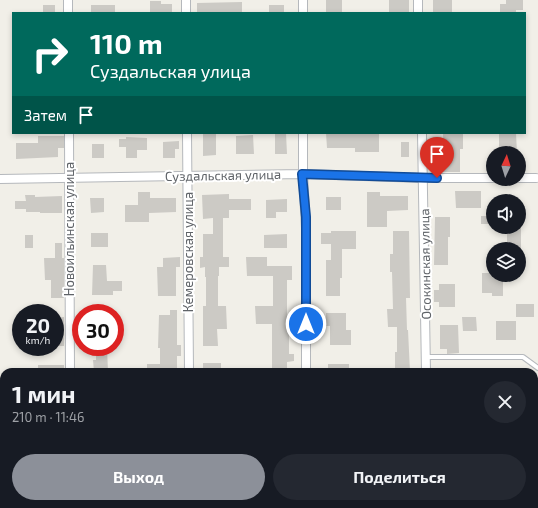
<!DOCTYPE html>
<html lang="ru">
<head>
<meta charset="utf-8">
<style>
  :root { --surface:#171b24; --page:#242831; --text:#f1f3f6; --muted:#9ea1a6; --accent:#8c9099 }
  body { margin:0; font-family:"Exo 2",sans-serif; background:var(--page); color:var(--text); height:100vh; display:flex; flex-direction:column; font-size:15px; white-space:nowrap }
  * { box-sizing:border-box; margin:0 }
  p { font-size:13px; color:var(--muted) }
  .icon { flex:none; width:22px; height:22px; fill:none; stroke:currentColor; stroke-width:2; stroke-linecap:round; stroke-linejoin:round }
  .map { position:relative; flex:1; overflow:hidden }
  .details { position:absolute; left:0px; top:368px; width:538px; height:140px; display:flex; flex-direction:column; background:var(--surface); border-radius:12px 12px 0 0; box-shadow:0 2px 6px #0003 }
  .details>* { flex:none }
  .guide { position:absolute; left:12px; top:12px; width:514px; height:122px; border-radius:0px; box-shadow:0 2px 6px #0003; background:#00695c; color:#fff; overflow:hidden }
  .needle { width:26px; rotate:4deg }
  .controls { position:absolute; left:486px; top:146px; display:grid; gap:8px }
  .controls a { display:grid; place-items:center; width:40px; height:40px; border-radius:50%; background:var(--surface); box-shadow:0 2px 6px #0003; font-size:20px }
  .speed { position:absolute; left:12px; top:304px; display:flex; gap:8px; font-size:20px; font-weight:700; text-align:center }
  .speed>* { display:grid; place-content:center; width:52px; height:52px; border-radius:50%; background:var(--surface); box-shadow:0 2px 6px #0003; line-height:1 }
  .speed small { font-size:10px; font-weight:400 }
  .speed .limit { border:6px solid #d22; background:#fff; color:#111 }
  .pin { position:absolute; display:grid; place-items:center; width:34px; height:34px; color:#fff; margin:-41px -17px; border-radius:50% 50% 50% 0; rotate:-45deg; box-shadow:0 0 4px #0007 }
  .pin .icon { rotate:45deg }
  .me { position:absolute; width:44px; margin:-22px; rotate:0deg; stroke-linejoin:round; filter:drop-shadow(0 0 3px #0008) }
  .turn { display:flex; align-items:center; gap:14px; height:84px; padding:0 12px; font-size:18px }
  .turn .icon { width:52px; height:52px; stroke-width:2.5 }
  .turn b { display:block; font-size:28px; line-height:34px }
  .then { display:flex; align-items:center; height:38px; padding:0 12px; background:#0003; gap:8px; font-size:15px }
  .round { display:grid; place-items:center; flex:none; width:42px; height:42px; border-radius:21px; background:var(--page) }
  .summary { display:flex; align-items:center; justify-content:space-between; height:68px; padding:0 12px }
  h1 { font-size:24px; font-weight:700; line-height:30px }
  .primary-button { display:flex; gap:8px; margin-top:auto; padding:8px 12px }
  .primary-button a { flex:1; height:46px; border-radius:24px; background:var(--accent); color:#fff; font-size:16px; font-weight:700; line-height:46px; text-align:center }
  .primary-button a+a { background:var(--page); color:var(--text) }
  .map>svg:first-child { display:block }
  .building { fill:#cccac5 }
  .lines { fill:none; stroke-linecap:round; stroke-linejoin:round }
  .lane-casing { stroke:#b5b8bc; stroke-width:6 }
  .street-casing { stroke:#b5b8bc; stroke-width:10 }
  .lane { stroke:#fff; stroke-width:4 }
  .street { stroke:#fff; stroke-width:8 }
  .route-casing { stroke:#114b97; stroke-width:10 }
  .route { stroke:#1a73e8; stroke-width:7 }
  .labels { text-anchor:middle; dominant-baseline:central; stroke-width:4; stroke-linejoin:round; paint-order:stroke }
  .street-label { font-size:13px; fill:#5f6368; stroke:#fff }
</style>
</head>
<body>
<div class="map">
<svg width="538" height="508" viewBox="0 0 538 508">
  <rect width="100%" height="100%" fill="#f1efe8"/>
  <path class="building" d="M326,0H342V13H326Z
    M389,0H409V13H389Z
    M433,0H452V13H433Z
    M506,0H523V10H516V13H500V4H506Z
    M150,1H161V4H172V13H150Z
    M242,2V13H197V3Z
    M43,5H55V13H43Z
    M91,5H115V13H91Z
    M269,5H284V13H269Z
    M203,133H216V155L203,156Z
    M275,133H286L287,154H275Z
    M326,133H379V152H355V148H327Z
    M443,133H463V149H460V172H436V162H444Z
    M499,133H516L517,153H499Z
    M253,135L254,154H236V136Z
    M38,136H64V148H58V157L16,159V143H38Z
    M126,137L147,138V150H137V158H126V147H119V139H126Z
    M179,141V149H175V158H163V142Z
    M401,142H409V157H401Z
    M92,144H104V158H92Z
    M455,191H481V208H456Z
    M138,192H150V198H176V212L149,213V222H125V205H138Z
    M367,192H380V196H408V210L387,211V227H367Z
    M229,194V199H251V210H229V218H223V257H229V267H219V276H218V306H226L227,329H217L218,346H203V306H206V277H205V267L200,268V257H203V234H213V218L203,219L202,195Z
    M25,195H35V197L62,196V213H40V212H26V209H15V201H26Z
    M326,197H341V210H326Z
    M90,198H104V212L91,213Z
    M287,199V212H276V218H266V200Z
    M481,216H493V224H481Z
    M435,217H450V237H448V265H434Z
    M507,227H521V249H507Z
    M331,231H356V249H342V278H340V296H326V260H331V244H321V233H331Z
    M393,231H409L410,298H406L407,330H408L410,372H395V352H397V327H388L387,309H393L392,272H390V254H393Z
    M91,233H108V247H91Z
    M287,234V248H264V235Z
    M25,235H33V248H25Z
    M55,243H62V258H64V298H51V280H45L44,258H55Z
    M180,257V267H176V296H158L157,267H163V258Z
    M246,257H267V266H292V280H287V331H289V354H294V361L287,362V372H272V324H256L255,306H273V276H247Z
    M93,265H106L107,281H122V291H113V295H92Z
    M482,273H493V275H503V296H492V293H482Z
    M439,284H455V307H439V302H434V290H439Z
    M516,304H534V317H516Z
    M170,310H177V345H181V356H177V372H147V364H160V348H158L159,315H170Z
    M326,313H346V330H351V345H330V326H326Z
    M64,317V346H55V318Z
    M462,317H476L477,331H463Z
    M496,321H516V340H496Z
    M440,325H458L459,353L447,354V349H440Z
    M96,347H107L108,372H94L93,360H96Z
    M203,363H221V372H203Z
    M328,364H349V372H328Z
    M38,365H64V372H38Z"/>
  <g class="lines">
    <g class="lane-casing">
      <path id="lane" d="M426,357H523L538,368"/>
    </g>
    <g class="street-casing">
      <path id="street" d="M68,0V13
        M186,0V13
        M418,0V13
        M303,13V0
        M69,133L70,372
        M187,133L189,372
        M303,133V174L306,228V372
        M422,133L426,372
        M519,178H536
        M0,179L303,174L423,178H493
        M72,504V508
        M190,504V508
        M306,504V508
        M425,508V504"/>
    </g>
    <use href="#lane" class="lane"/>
    <use href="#street" class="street"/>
  </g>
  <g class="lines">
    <g class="route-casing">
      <path id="route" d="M306,324V217L302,174L437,178"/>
    </g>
    <use href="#route" class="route"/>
  </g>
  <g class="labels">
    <g class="street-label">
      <text transform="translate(223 175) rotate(-1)">Суздальская улица</text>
      <text transform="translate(69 229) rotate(-90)">Новоильинская улица</text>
      <text transform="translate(188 252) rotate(-90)">Кемеровская улица</text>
      <text transform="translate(425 264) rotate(-91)">Осокинская улица</text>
    </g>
  </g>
</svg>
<div class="controls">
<a><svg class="needle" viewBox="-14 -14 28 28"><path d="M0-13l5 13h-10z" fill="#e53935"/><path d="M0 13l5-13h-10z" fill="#9ea1a6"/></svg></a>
<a><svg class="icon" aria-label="sound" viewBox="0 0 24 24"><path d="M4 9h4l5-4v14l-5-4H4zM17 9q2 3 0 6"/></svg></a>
<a><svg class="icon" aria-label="layers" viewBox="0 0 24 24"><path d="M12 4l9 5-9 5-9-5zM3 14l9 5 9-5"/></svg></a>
</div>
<div class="speed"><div>20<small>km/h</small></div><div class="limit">30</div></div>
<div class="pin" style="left:437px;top:178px;background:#d93025"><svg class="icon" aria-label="arrive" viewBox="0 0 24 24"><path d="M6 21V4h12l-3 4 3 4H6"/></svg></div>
<svg class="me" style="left:306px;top:324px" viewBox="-20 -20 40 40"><circle r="17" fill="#1a73e8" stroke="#fff" stroke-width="3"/><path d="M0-11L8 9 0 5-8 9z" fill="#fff"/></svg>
<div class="guide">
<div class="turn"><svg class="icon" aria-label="right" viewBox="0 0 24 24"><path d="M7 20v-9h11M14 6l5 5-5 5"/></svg><div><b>110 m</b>Суздальская улица</div></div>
<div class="then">Затем<svg class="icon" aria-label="arrive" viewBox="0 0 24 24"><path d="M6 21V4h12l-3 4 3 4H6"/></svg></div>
</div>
<section class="details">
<div class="summary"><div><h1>1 мин</h1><p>210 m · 11:46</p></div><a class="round"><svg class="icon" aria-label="close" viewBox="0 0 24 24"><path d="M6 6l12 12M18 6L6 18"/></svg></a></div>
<div class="primary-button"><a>Выход</a><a>Поделиться</a></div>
</section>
</div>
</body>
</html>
